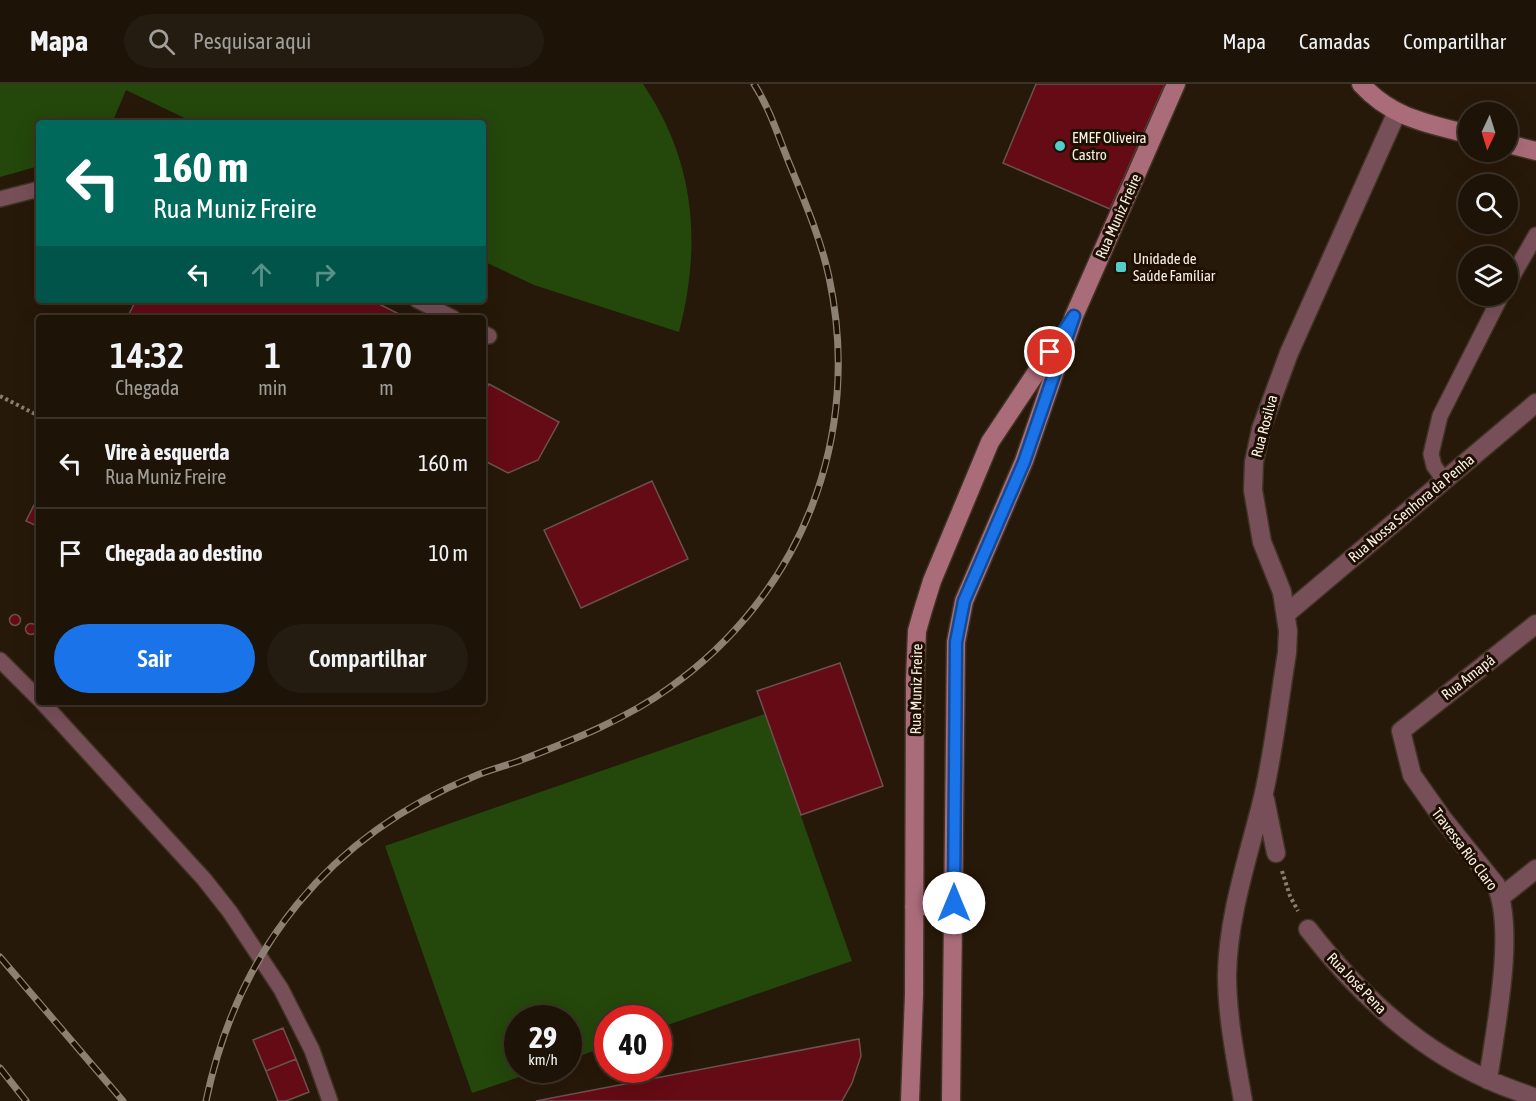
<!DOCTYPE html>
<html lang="pt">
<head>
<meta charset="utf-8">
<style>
  :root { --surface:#1d1307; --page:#251c11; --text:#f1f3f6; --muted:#a09e9b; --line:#3b3228; --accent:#1a73e8 }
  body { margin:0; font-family:"Asap Condensed",sans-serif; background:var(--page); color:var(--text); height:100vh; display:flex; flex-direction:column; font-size:22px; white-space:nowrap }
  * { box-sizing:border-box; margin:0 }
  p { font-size:20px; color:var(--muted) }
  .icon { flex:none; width:33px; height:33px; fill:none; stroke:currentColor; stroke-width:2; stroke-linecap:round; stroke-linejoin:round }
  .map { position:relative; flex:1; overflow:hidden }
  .details { position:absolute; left:36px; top:231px; width:450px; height:390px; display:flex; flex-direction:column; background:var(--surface); border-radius:6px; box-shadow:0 6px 24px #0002,0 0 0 2px var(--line) }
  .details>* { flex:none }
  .banner { position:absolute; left:36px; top:36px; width:450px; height:183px; border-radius:6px; box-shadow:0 6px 24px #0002,0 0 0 2px var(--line); background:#00695c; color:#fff; overflow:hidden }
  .needle { width:39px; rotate:184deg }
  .buttons { position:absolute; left:1458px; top:18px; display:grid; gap:12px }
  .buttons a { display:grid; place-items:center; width:60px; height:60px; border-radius:50%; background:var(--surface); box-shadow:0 6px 24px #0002,0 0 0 2px var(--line); font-size:30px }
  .speed { position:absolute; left:504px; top:921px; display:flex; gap:12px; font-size:30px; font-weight:700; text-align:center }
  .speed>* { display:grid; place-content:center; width:78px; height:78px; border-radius:50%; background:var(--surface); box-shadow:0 6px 24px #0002,0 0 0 2px var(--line); line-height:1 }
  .speed small { font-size:15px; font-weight:400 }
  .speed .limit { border:9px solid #d22; background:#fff; color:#111 }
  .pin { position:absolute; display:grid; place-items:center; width:51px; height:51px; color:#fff; margin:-26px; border:3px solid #fff; border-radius:50%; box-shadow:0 2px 6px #0007 }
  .me { position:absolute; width:66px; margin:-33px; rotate:0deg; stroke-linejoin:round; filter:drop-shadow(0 0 4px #0008) }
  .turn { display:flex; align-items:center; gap:21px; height:126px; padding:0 18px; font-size:27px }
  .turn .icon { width:78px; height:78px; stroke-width:2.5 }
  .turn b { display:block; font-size:42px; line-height:51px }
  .lanes { display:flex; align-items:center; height:57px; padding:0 18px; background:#0003; justify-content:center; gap:30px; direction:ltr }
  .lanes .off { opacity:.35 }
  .eta { display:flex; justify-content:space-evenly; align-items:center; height:102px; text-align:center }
  .eta b { font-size:36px; font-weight:600; line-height:42px }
  .button { display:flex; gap:12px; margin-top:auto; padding:12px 18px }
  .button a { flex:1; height:69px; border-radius:36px; background:var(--accent); color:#fff; font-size:24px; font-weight:600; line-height:69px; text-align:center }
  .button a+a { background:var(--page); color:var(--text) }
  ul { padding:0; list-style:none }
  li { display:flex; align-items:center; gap:18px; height:90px; padding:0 18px; border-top:2px solid var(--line) }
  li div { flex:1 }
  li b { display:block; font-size:22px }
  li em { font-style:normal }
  header { display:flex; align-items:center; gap:36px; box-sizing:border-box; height:84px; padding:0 30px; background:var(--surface); border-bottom:2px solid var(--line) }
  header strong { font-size:28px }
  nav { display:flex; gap:33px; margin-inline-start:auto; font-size:21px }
  .search { width:420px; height:54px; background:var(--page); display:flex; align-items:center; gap:15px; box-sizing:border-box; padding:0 21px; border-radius:33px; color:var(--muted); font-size:22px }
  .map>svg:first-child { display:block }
  .green { fill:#24470b }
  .building { fill:#650b15; stroke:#6b5150; stroke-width:1.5 }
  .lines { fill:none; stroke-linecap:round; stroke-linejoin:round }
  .lane-casing { stroke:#403323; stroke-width:18 }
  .street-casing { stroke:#403323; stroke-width:21 }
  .secondary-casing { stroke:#403323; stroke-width:21 }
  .path { stroke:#8a7e71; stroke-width:4; stroke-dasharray:3 3; stroke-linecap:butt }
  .lane { stroke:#774f58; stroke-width:15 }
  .street { stroke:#774f58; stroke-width:18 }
  .secondary { stroke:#ab6c7a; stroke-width:18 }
  .rail-casing { stroke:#8c8073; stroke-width:7 }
  .rail { stroke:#1d1002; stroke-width:4.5; stroke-dasharray:14; stroke-linecap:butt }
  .route-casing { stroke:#114b97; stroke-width:15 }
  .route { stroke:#1a73e8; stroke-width:10 }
  .poi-dot { fill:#53cdca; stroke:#1d1002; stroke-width:2 }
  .labels { text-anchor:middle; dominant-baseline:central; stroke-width:6; stroke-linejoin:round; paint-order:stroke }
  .poi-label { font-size:15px; fill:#f9efe5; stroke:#1d1002; text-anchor:start }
  .street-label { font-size:15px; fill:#f9efe5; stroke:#1d1002 }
</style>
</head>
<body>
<header>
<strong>Mapa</strong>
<div class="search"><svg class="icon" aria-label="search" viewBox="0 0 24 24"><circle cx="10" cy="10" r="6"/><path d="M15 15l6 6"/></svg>Pesquisar aqui</div>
<nav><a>Mapa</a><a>Camadas</a><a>Compartilhar</a></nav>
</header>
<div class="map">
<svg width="1536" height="1017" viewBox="0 0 1536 1017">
  <rect width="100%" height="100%" fill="#271909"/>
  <path class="green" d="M0,0H643C695,77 702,159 679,248L534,201L483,177V39H195L126,6L112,39H39V82L0,93Z
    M765,630L852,877L659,944L658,934H608L607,962L569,976L568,934H518V986H540L472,1009L385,762Z"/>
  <path class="building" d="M1036,0H1165L1110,125L1003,79Z
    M136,216H371L407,234H127Z
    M489,300L559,338L538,376L508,389L483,376V311Z
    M652,397L688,475L581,524L544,446Z
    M39,411V443L26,437Z
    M9.5 536a5.5 5.5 0 1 1 11 0a5.5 5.5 0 1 1-11 0Z
    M25.5 545a5.5 5.5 0 1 1 11 0a5.5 5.5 0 1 1-11 0Z
    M840,579L883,702L801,731L757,607Z
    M283,944L296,975L266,987L253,956Z
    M859,955L861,972L852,999L842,1017H536Z
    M296,975L309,1008L286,1017H278L266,987Z"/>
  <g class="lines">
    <g class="lane-casing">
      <path id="lane" d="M0,115L39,105
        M1508,200L1536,151
        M417,216L453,234
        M483,249L489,252
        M1444,396L1434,382L1431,370L1440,332L1501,212
        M0,576L39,615
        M42,618L204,795L230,828L281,905L312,966L330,1017"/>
    </g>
    <g class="street-casing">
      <path id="street" d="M1286,530L1536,319
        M1265,715L1276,769
        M1501,813L1536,785
        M1308,845C1356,907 1416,964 1489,996C1504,1003 1520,1008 1536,1014
        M1488,996C1495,945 1516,847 1496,801L1443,735L1412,691L1401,647L1536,540
        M1243,1017C1236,976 1227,933 1227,891C1228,830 1249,771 1263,713C1274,666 1279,617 1287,569L1288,547L1282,508L1262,458L1253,406L1254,378L1261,345L1289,269L1397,28"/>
    </g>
    <g class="secondary-casing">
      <path id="secondary" d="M1361,0C1392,34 1426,39 1468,50
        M1508,60L1536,67
        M914,823L954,819
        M910,1017L914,911L915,596L917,547L923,526L932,497L990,358L1060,253
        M951,1017L956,558L964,517L1024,377L1074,232L1176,0"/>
    </g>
    <path class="path" d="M0,312L39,332
      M1282,787L1290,812L1298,827"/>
    <use href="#lane" class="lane"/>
    <use href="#street" class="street"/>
    <use href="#secondary" class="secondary"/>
    <g class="rail-casing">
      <path id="rail" d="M0,873L123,1017
        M0,984L26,1017
        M206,1017C238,864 330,751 475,692C489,686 505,682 519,677C570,657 625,636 669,604C802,510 863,352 829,193C821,156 806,121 792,86C780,58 771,26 754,0"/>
    </g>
    <use href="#rail" class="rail"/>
  </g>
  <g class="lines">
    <g class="route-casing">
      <path id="route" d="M954,819L956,558L964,517L1024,378L1074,232L1050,268"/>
    </g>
    <use href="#route" class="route"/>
  </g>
  <g class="poi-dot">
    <circle cx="1060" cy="62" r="6"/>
    <rect x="1115" y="177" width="12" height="12" rx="3"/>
  </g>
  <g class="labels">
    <g class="poi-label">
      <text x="1072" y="53">EMEF Oliveira<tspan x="1072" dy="17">Castro</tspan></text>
      <text x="1133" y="174">Unidade de<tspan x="1133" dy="17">Saúde Famíliar</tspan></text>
    </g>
    <g class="street-label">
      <text transform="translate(1118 132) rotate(-66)">Rua Muniz Freire</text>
      <text transform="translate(1264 342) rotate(-75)">Rua Rosilva</text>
      <text transform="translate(1411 424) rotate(-40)">Rua Nossa Senhora da Penha</text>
      <text transform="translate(1468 593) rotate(-38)">Rua Amapá</text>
      <text transform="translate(916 605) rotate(-89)">Rua Muniz Freire</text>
      <text transform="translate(1465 765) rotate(53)">Travessa Rio Claro</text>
      <text transform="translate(1357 899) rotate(46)">Rua José Pena</text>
    </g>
  </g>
</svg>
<div class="buttons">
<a><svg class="needle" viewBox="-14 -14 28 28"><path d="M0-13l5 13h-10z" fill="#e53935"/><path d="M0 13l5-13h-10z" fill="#a09e9b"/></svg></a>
<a><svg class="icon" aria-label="search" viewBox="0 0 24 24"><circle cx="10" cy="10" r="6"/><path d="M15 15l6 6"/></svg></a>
<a><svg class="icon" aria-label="layers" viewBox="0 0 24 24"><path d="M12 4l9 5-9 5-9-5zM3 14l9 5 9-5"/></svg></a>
</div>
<div class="speed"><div>29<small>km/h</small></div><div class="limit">40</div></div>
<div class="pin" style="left:1050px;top:268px;background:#d93025"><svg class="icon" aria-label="arrive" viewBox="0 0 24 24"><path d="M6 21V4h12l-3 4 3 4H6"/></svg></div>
<svg class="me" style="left:954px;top:819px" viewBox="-20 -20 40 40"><circle r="19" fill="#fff"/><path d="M0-13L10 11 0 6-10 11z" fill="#1a73e8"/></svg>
<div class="banner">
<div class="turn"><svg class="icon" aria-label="left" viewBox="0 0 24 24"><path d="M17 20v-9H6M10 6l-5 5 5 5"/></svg><div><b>160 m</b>Rua Muniz Freire</div></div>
<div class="lanes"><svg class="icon" aria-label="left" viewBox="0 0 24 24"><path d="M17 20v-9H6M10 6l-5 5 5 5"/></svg><svg class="icon off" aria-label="ahead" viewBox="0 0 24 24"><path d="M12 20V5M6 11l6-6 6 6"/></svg><svg class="icon off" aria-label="right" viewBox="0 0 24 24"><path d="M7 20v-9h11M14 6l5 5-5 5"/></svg></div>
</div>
<section class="details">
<div class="eta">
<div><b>14:32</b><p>Chegada</p></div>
<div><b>1</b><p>min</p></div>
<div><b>170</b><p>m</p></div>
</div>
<ul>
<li><svg class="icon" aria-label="left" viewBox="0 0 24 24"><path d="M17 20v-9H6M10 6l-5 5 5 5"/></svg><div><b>Vire à esquerda</b><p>Rua Muniz Freire</p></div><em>160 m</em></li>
<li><svg class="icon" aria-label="arrive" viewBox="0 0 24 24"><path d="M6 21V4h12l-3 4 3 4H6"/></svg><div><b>Chegada ao destino</b></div><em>10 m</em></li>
</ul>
<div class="button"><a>Sair</a><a>Compartilhar</a></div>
</section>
</div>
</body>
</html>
